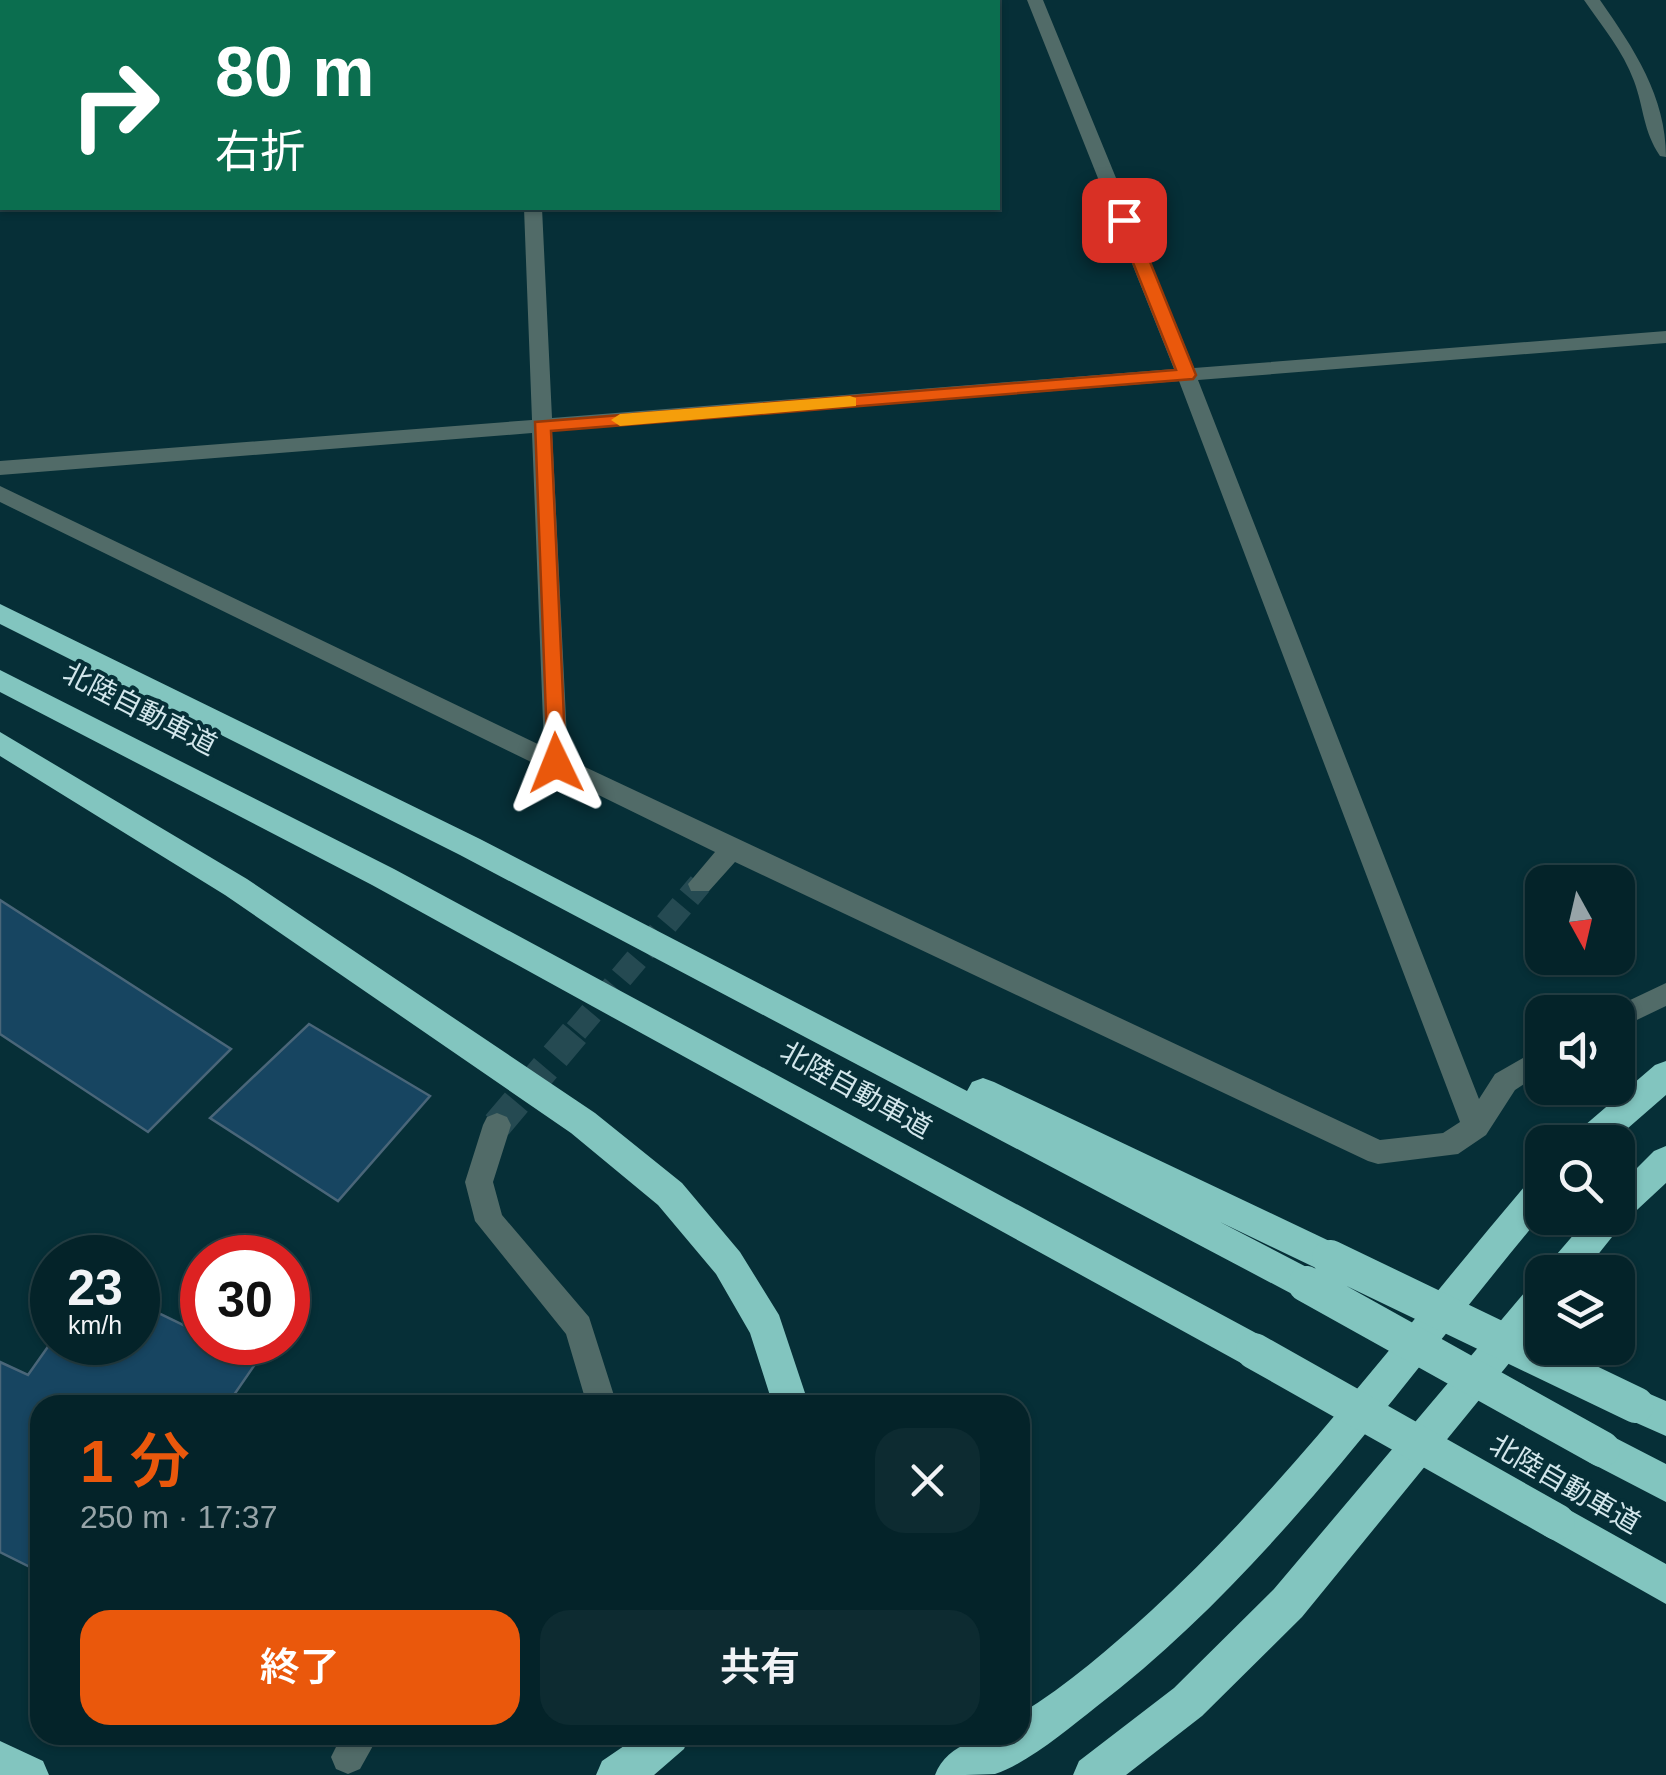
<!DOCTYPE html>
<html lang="ja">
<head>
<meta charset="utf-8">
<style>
  :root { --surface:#042329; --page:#0d2b31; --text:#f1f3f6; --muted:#97a4a8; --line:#254046; --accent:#ea580c }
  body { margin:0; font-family:Helvetica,"Noto Sans JP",sans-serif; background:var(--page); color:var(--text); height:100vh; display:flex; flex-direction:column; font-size:38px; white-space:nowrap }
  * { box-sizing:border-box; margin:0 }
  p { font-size:32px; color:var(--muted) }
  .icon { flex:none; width:55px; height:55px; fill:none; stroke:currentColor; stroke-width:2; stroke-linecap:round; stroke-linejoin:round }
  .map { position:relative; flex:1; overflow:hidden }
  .drawer { position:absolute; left:30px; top:1395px; width:1000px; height:350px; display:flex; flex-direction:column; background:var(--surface); border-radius:30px; box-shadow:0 2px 8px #0004,0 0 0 2px var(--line) }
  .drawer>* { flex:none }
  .guide { position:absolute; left:0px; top:0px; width:1000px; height:210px; box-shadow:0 2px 8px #0004,0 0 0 2px var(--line); background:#0b6e4f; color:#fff; overflow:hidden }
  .needle { width:65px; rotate:172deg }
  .buttons { position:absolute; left:1525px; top:865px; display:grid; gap:20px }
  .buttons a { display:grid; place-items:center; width:110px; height:110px; border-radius:20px; background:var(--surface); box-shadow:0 2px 8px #0004,0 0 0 2px var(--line); font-size:50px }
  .speed { position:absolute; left:30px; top:1235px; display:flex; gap:20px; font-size:50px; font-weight:700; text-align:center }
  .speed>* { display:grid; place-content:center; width:130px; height:130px; border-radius:50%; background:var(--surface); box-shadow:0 2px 8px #0004,0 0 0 2px var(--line); line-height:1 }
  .speed small { font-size:25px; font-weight:400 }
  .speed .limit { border:15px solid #d22; background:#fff; color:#111 }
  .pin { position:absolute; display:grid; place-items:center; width:85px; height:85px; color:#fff; margin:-42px; border-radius:20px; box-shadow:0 5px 15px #0006 }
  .me { position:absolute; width:110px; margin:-55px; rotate:358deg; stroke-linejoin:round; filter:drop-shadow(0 0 8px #0008) }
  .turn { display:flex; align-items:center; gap:35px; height:210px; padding:0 50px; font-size:45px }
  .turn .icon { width:130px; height:130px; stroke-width:2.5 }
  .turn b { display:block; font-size:70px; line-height:85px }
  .round { display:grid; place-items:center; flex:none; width:105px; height:105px; border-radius:30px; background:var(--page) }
  .summary { display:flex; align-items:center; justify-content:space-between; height:170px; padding:0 50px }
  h1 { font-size:60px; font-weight:600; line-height:75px; color:var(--accent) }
  .cta { display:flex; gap:20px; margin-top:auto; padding:20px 50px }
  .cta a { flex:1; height:115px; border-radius:30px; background:var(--accent); color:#fff; font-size:40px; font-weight:600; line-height:115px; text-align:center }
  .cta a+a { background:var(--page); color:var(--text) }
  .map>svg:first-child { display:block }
  .building { fill:#174561; stroke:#4a6679; stroke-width:2.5 }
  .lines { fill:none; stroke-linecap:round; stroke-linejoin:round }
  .street-tunnel-far1 { stroke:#254a52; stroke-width:24; stroke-dasharray:24 11; stroke-linecap:butt }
  .street-tunnel { stroke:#254a52; stroke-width:30; stroke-dasharray:30 15; stroke-linecap:butt }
  .street { fill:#516b68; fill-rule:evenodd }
  .highway { fill:#82c5bf; fill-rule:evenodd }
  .highway-bridge { stroke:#82c5bf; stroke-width:36 }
  .route { fill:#ea580c; stroke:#983908; stroke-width:2.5 }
  .slow { fill:#f59e0b }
  .labels { text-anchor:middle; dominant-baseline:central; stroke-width:8; stroke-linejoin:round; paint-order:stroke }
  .street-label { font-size:28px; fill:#d2e6eb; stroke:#062f37 }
</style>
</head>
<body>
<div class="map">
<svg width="1666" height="1775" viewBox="0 0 1666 1775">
  <rect width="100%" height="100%" fill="#062f37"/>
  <path class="building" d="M0,900L231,1049L148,1132L0,1034Z
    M309,1024L430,1096L338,1201L210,1118Z
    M138,1303L202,1334V1342H221L258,1360L227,1405H40V1572L0,1552V1362L28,1375L52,1341L138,1342Z"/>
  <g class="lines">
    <path class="street-tunnel-far1" d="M576,1031L700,884"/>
    <path class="street-tunnel" d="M497,1125L579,1028"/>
    <path class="street" d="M19,0H35V2H19Z
      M1027,0H1043L1194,368L1666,331V343L1198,380L1479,1099L1495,1074L1542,1047V1072L1515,1090L1486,1135L1458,1154L1378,1164L1368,1161L735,862L709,891H691L688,884L715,852L0,502V486L544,747L532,433L0,475V461L532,420L524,208H542L552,418L1174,369ZM1179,381L1460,1122L1443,1133L1380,1140L568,759L552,431Z
      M1584,0H1600C1634,49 1666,96 1666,157L1660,156C1643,131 1644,108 1634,81C1623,51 1602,26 1584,0Z
      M1666,983V1006L1618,1029V1012L1609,1010Z
      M497,1113L507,1117L511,1125L493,1182L502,1215L589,1317L617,1405H587L566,1334L475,1221L465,1182L483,1125L487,1117Z
      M342,1735H379L360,1769L348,1774L336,1769L331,1757Z"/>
    <path class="highway" d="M0,604L480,839L967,1091L972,1082L983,1078L994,1082L1342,1247L1347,1258L1342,1269L1330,1274L1318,1269L1220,1222L1318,1273L1323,1284L1318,1295L1306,1300L1294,1295L460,855L0,624Z
      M0,670L394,869L1267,1339L1272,1351L1267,1363L1254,1368L1241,1363L372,885L0,692Z
      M0,732L247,879L595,1113L682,1183L740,1252L779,1315L809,1405H773L750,1333L716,1274L658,1205L571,1133L225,895L0,756Z
      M1666,1061V1095L1612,1142H1573L1577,1132L1655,1065Z
      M1666,1146V1183L1624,1222L1584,1272H1546L1551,1261L1588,1218H1618V1187L1654,1151Z
      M1542,1176V1215C1400,1385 1273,1571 1096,1707C1068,1729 1028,1763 995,1774C979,1775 952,1775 935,1775C948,1741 988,1735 1020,1735V1714C1068,1685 1111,1647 1152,1610C1292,1481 1406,1325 1530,1180Z
      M1542,1281V1323L1302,1617L1202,1716L1126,1775H1073L1079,1761L1174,1688L1274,1589L1530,1286Z
      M1636,1388L1666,1401V1436L1623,1417L1618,1405L1623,1393Z
      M1602,1431L1666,1464V1502L1589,1462L1584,1449L1589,1436Z
      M1557,1503L1666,1564V1604L1544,1535L1538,1522L1544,1509Z
      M640,1735H690L684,1749L654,1775H596L602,1761Z
      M0,1741L43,1761L49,1775H0Z"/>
    <path class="highway-bridge" d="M1330,1258L1636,1405
      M1306,1284L1602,1449
      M1254,1351L1557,1522"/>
  </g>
  <path class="route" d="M1124,215L1133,220L1196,375L1193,379L551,431L566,763L556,771L548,769L535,422L1176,370L1116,220Z"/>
  <path class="slow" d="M850,396L856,398V406L620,426L611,420L620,414Z"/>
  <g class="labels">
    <g class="street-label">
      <text transform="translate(140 709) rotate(27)">北陸自動車道</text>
      <text transform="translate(856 1090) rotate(29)">北陸自動車道</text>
      <text transform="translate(1565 1484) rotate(30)">北陸自動車道</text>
    </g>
  </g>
</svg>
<div class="buttons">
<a><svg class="needle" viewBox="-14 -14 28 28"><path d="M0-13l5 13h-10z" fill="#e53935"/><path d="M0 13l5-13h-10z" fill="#97a4a8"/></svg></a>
<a><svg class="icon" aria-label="sound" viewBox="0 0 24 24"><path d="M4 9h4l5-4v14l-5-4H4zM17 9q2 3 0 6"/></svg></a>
<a><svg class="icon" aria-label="search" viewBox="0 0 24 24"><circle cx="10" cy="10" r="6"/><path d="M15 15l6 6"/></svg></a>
<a><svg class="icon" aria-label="layers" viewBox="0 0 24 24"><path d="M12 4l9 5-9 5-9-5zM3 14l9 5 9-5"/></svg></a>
</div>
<div class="speed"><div>23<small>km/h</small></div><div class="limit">30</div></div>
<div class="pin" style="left:1124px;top:220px;background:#d93025"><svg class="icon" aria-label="arrive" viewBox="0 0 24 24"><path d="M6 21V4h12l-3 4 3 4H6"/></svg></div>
<svg class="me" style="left:556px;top:763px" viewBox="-20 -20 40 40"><path d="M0-17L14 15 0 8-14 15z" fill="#ea580c" stroke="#fff" stroke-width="4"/></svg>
<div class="guide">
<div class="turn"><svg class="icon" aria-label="right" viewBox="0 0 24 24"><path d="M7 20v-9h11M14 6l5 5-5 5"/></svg><div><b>80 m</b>右折</div></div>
</div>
<section class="drawer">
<div class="summary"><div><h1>1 分</h1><p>250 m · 17:37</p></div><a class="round"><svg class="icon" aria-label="close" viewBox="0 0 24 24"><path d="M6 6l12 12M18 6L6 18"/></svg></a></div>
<div class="cta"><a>終了</a><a>共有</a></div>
</section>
</div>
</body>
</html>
